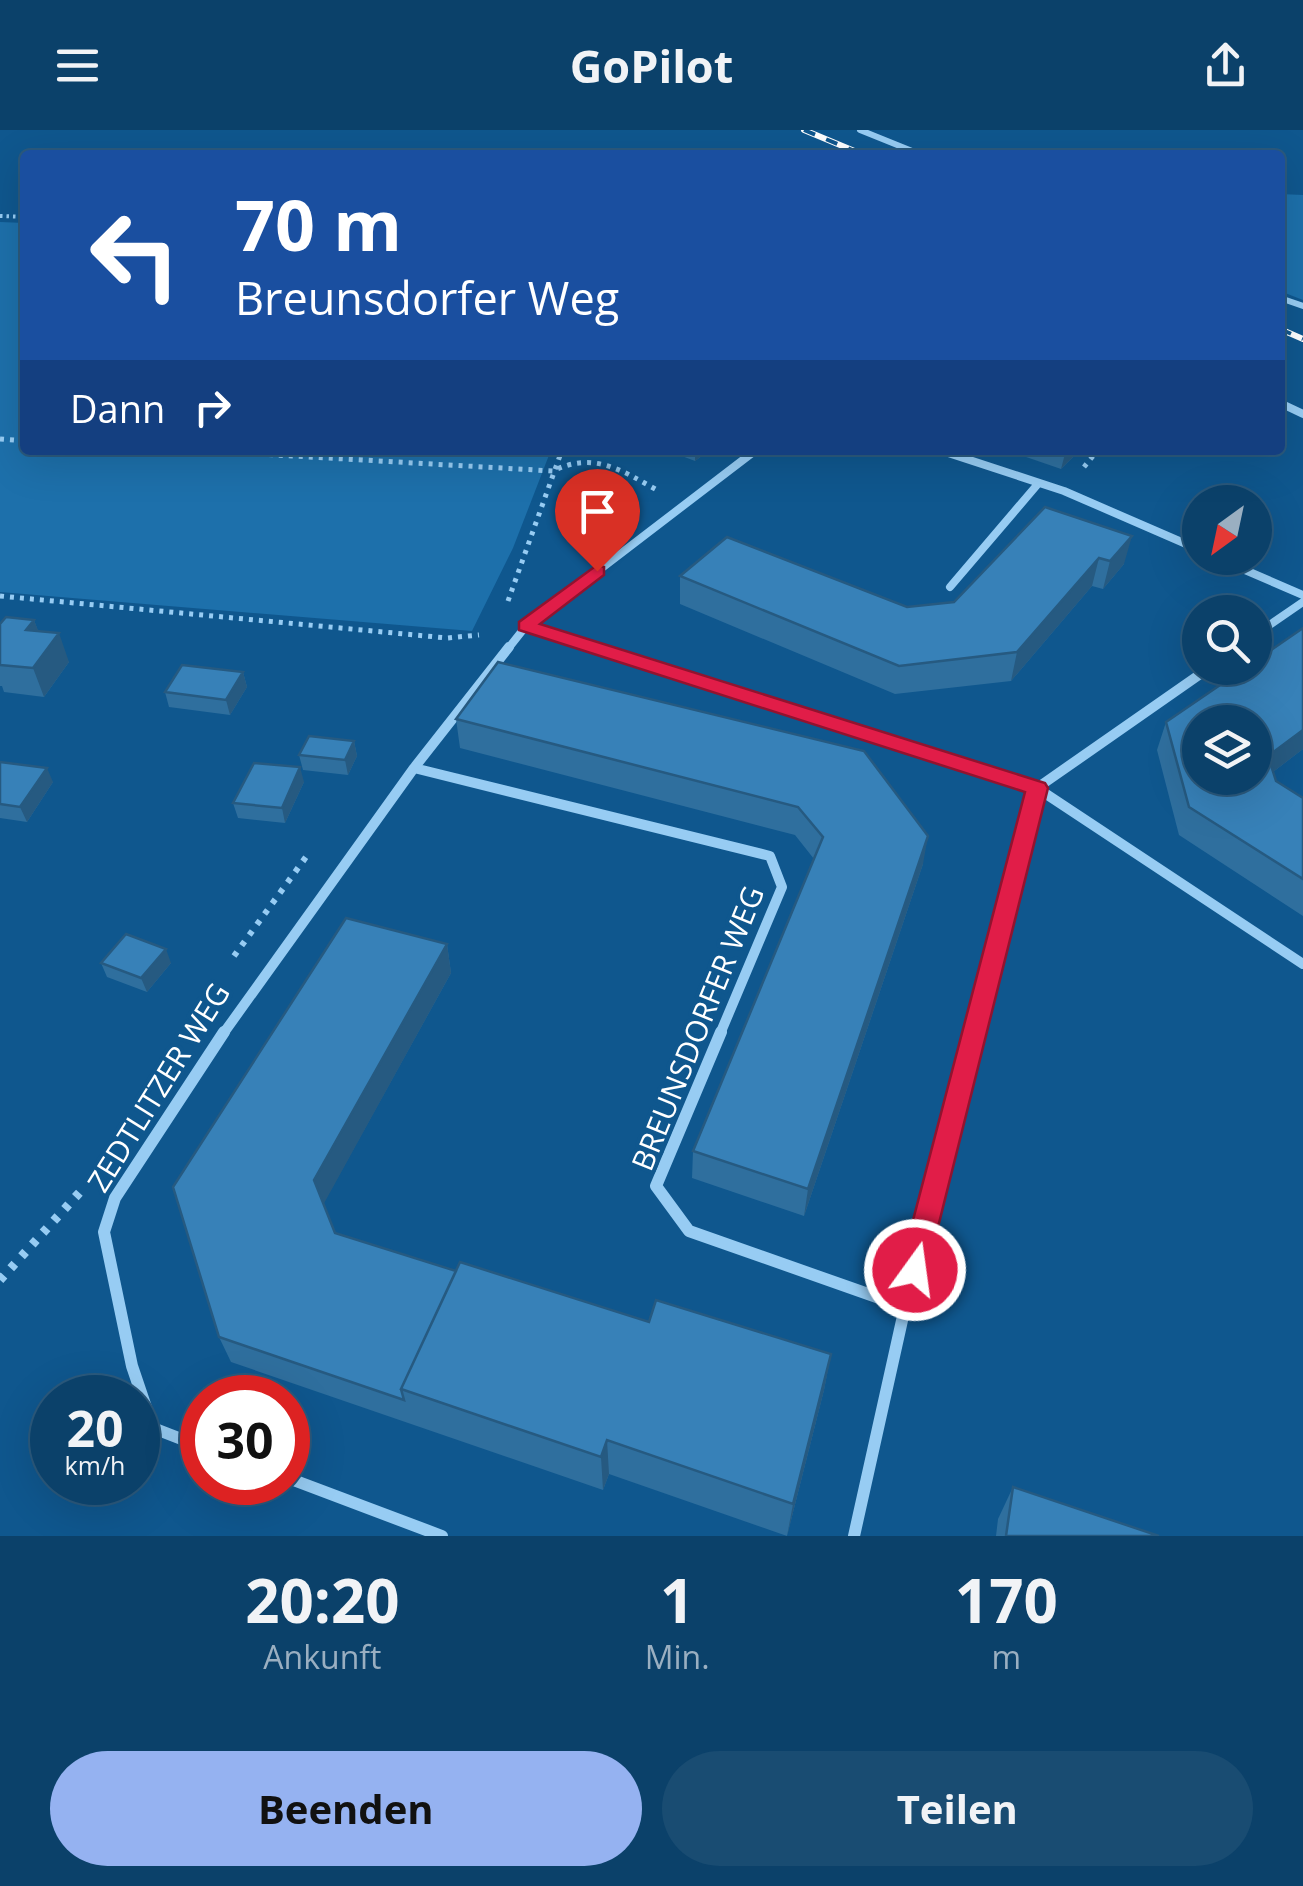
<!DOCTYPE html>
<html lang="de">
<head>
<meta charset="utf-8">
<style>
  :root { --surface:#0b416a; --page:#194c72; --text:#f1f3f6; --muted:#9aafc1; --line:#2b5a7e; --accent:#95b2f1 }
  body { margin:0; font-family:"Open Sans",sans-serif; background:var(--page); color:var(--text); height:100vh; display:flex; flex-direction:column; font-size:38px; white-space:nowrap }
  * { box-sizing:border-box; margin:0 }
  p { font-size:32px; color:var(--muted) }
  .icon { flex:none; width:55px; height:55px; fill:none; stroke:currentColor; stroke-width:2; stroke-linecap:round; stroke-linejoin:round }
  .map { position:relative; height:1406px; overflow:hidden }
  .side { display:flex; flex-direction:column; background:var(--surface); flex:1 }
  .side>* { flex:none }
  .banner { position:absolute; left:20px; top:20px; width:1265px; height:305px; border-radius:10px; box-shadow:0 10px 40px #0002,0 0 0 2px var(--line); background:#1a4fa0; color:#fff; overflow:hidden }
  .needle { width:65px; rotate:213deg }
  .buttons { position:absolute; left:1182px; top:355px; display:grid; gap:20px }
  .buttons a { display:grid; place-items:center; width:90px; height:90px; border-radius:50%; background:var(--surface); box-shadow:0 10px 40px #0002,0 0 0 2px var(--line); font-size:50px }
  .speed { position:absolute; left:30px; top:1245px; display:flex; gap:20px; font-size:50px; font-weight:700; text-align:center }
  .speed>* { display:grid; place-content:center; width:130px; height:130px; border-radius:50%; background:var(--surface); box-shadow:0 10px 40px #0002,0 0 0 2px var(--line); line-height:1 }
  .speed small { font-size:25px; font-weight:400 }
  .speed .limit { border:15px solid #d22; background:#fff; color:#111 }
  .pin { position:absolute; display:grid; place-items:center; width:85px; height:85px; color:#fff; margin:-102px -42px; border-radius:50% 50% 50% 0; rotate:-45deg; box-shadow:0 0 10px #0007 }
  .pin .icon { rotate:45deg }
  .me { position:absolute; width:110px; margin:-55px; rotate:14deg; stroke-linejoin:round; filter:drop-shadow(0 0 8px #0008) }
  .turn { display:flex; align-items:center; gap:35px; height:210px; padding:0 50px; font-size:45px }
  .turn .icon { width:130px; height:130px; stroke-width:2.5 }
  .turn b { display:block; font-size:70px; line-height:85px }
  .then { display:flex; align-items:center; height:95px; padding:0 50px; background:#0003; gap:20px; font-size:38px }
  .eta { display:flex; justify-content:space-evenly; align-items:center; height:170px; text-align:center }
  .eta b { font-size:60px; font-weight:700; line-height:70px }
  .action { display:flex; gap:20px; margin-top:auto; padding:20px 50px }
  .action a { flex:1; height:115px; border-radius:60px; background:var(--accent); color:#111; font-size:40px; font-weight:700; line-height:115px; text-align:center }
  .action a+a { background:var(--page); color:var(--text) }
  header { display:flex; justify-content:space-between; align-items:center; height:130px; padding:0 50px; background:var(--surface); font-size:45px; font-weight:700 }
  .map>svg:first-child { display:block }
  .green { fill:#1d70ab }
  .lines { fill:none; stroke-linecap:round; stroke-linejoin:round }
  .path-far3 { stroke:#97ccf3; stroke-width:4; stroke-dasharray:2.5 4; stroke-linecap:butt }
  .path-far2 { stroke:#97ccf3; stroke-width:5; stroke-dasharray:4 6; stroke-linecap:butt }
  .path-far1 { stroke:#97ccf3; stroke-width:6; stroke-dasharray:5 8; stroke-linecap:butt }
  .path { stroke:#97ccf3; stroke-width:9; stroke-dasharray:6 10; stroke-linecap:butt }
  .street-far3 { stroke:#97ccf3; stroke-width:6 }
  .street-far2 { stroke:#97ccf3; stroke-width:8 }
  .street-far1 { stroke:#97ccf3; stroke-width:10 }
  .street { stroke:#97ccf3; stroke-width:12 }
  .rail-casing { stroke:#fff; stroke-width:6 }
  .rail { stroke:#0f578e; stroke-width:4; stroke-dasharray:12; stroke-linecap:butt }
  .wall { fill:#2f6f9e }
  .shaded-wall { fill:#265a81 }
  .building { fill:#3781b8; stroke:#265a81; stroke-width:2.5; fill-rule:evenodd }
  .route { fill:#e11d48; stroke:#92132f; stroke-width:2.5 }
  .labels { text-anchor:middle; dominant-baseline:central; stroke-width:8; stroke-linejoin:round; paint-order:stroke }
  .street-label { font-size:30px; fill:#fff; stroke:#0f578e }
</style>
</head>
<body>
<header><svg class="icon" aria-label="menu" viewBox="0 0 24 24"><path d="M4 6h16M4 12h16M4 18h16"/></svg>GoPilot<svg class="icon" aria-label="share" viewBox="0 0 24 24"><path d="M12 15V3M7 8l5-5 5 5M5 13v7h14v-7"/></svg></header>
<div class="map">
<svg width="1303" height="1406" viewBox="0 0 1303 1406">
  <rect width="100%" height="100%" fill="#0f578e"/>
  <path class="green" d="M1280,64L1303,65V170L1280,161Z
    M0,92L25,93V320H551L513,418L472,501L0,462Z"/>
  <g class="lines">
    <path class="path-far3" d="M0,86L25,87"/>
    <path class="path-far2" d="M0,309L25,311
      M189,320L553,341C593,321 621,340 657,360
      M1084,337L1098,320
      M0,466L447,508L479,505
      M508,471L562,320"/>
    <path class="path-far1" d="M234,826L306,727"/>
    <path class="path" d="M0,1150L80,1062"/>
    <path class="street-far3" d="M860,0L922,25
      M1280,168L1303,176"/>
    <path class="street-far2" d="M1280,273L1303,284
      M939,320L1064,361L1200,420
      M1217,428L1303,465
      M950,457L1037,355
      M526,496L756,320
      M1255,505L1303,472
      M507,520L526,496L601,520"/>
    <path class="street-far1" d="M593,517L1037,658L1303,834
      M414,638L770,726L782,757L720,904
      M1037,658L1209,538
      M223,904L414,638L509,517
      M974,904L1037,658"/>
    <path class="street" d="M721,902L656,1056L689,1101L905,1177
      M202,1317L153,1298L132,1236L104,1102L115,1068L224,902
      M288,1348L442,1406
      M854,1406L905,1177L975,902"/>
    <g class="rail-casing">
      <path id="rail" d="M804,0L864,25
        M1280,199L1303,209"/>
    </g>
    <use href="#rail" class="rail"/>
  </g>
  <path class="wall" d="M666,320H710L695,331Z
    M1006,320H1080L1061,339Z
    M1045,377L1124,434L1103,459L1092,456L1011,551L895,564L680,474V446L907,477L954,472Z
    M34,490L38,501L69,532L44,567L4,562L2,556H0V494Z
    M1303,498V619L1273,642L1276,651L1303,668V786L1179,705L1157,620L1166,592Z
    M498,532L923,734L804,1086L692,1048L693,1021L814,729L795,705L460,618L456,589Z
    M243,542L247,557L230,585L169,577L165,562Z
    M354,611L357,626L348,645L303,640L299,625Z
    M0,632L53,652L27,692L0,688Z
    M304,652L285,693L238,688L233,673Z
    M447,814L451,843L323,1074L335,1103L456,1141L649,1192L831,1224L824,1260L787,1406L609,1344L603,1360L231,1232L219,1207Z
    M101,833H171L147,862L107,847Z
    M1013,1357L1159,1406H996L998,1389Z"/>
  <path class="shaded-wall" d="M695,320H710L695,331Z
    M1066,320H1080L1061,339Z
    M1132,406L1124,434L1103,459L1110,431Z
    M1099,428L1092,456L1011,551L1017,522Z
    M34,490L45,518L26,500Z
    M59,503L69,532L44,567L33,538Z
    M243,542L247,557L230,585L226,570Z
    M1303,600V619L1256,655L1268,626Z
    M354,611L357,626L348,645L345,630Z
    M300,637L304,652L285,693L282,678Z
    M47,638L53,652L27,692L20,677Z
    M928,706L923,734L804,1086L808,1059Z
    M447,814L451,843L322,1077L314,1050Z
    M166,819L171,833L147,862L141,848Z
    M831,1224L824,1260L787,1406L793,1374Z
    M607,1310L609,1344L603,1360L601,1327Z"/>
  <path class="building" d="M1045,377L1132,406L1110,431L1099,428L1017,522L899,536L680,446L727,407L907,477L954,472Z
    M6,487L34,490L26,500L59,503L33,538L0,535V494Z
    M1303,498V600L1268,626L1276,651L1303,668V749L1189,677L1166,592L1245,538H1255V531ZM1200,592H1255V648H1200Z
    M498,532L864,621L928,706L808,1059L693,1021L823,707L798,677L456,589Z
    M182,535L243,542L226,570L165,562Z
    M309,606L354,611L345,630L299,625Z
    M0,632L47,638L20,677L0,674Z
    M254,633L300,637L282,678L233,673Z
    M346,788L447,814L314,1050L335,1103L456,1141L401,1259L404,1270L219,1207L173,1057Z
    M126,804L166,819L141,848L101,833Z
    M460,1132L649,1192L656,1170L831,1224L793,1374L607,1310L601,1327L401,1259Z
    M1013,1357L1159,1406H1006Z"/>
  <path class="route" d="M597,435L604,437V445L540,494L1045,653L1048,658L925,1149L915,1153L904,1149L900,1140L1025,662L519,500V492Z"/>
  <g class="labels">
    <g class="street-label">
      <text transform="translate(697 898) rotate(-68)">BREUNSDORFER WEG</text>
      <text transform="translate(158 957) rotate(-58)">ZEDTLITZER WEG</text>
    </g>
  </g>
</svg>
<div class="buttons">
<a><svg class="needle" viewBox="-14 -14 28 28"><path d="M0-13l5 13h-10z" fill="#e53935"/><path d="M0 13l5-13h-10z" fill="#9aafc1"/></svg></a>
<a><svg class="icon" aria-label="search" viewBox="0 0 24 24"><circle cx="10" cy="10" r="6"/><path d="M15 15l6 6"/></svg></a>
<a><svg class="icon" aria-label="layers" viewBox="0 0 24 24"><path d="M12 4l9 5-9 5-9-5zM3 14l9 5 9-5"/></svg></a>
</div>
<div class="speed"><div>20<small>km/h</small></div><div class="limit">30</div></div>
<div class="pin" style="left:597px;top:441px;background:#d93025"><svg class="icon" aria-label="arrive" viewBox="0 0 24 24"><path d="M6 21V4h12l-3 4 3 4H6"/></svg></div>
<svg class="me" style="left:915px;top:1140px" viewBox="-20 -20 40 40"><circle r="17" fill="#e11d48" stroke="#fff" stroke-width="3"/><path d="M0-11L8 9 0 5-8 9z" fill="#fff"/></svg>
<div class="banner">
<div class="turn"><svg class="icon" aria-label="left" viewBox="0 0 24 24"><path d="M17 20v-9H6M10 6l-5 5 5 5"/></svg><div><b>70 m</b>Breunsdorfer Weg</div></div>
<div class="then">Dann<svg class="icon" aria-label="right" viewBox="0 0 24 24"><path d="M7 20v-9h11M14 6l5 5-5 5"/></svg></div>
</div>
</div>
<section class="side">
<div class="eta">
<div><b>20:20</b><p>Ankunft</p></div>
<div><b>1</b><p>Min.</p></div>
<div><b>170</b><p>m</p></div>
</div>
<div class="action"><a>Beenden</a><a>Teilen</a></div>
</section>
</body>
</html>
